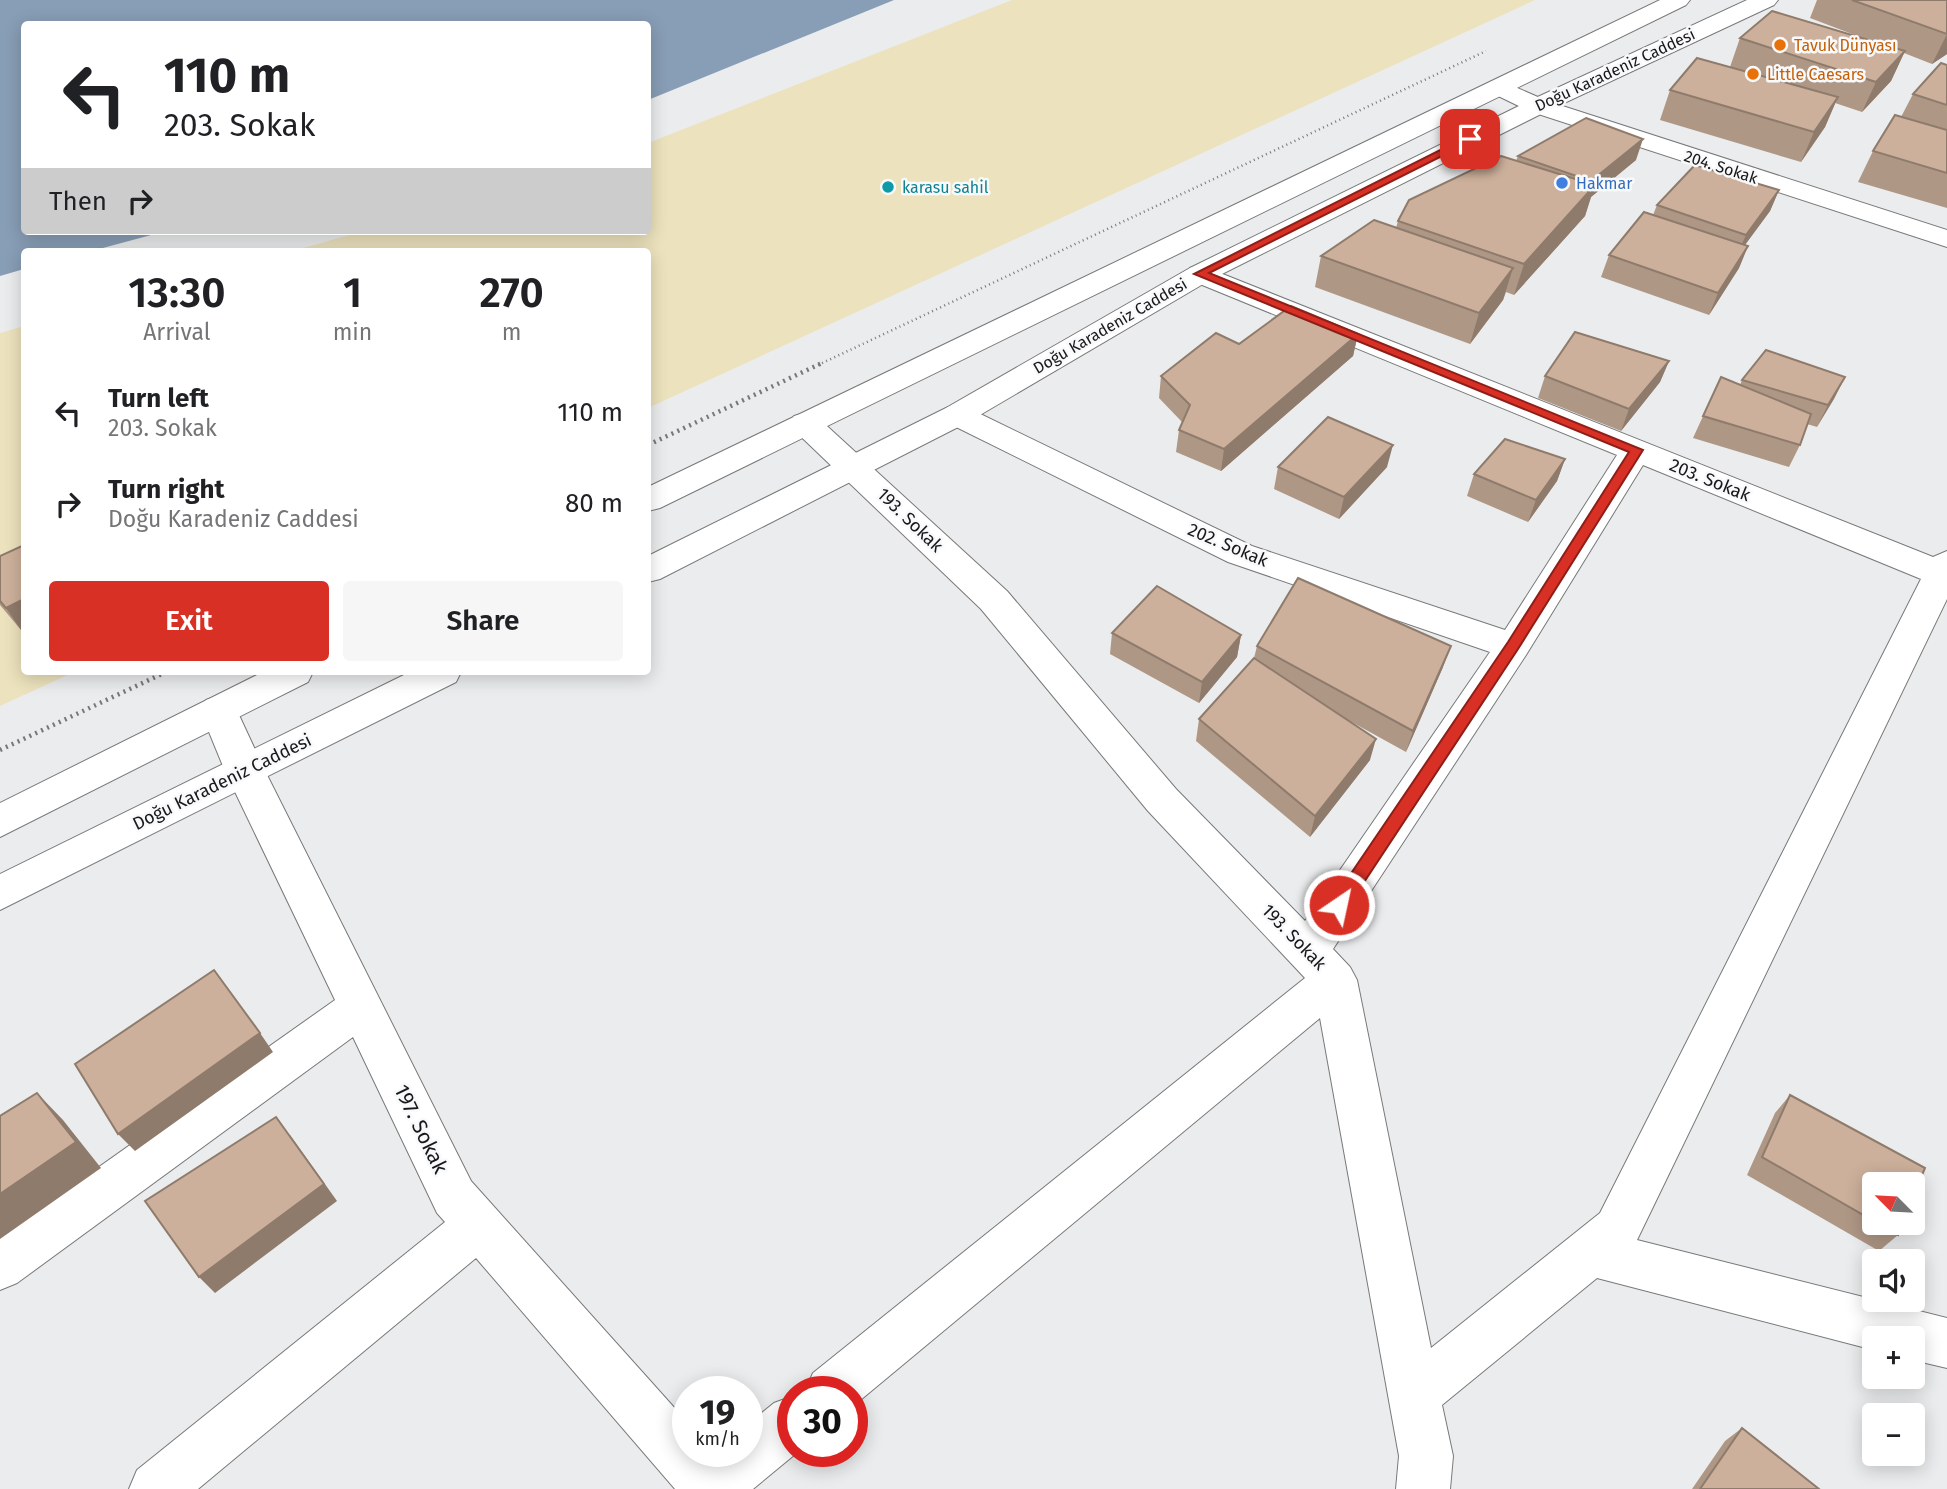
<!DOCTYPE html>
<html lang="en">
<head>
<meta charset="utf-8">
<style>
  :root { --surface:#fff; --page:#f6f6f6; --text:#202124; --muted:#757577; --accent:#d93025 }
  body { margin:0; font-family:"Fira Sans",sans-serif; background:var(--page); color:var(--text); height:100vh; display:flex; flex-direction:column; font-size:26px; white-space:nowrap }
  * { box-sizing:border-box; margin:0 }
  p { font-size:23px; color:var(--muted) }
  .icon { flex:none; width:38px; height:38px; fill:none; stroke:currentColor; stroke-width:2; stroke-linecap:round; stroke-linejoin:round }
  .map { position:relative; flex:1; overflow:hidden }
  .panel { position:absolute; left:21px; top:248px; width:630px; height:427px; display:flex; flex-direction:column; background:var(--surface); border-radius:7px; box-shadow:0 4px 18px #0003 }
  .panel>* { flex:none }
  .top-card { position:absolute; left:21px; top:21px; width:630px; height:214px; border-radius:7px; box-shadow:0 4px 18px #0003; background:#fff; color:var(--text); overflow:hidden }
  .needle { width:46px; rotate:294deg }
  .buttons { position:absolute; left:1862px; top:1172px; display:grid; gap:14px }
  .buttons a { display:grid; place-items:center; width:63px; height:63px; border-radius:7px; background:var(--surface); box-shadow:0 4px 18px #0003; font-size:35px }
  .speed { position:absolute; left:672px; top:1376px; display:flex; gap:14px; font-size:35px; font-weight:700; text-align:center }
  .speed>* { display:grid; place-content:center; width:91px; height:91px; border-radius:50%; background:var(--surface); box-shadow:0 4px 18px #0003; line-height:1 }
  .speed small { font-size:18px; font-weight:400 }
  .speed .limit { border:10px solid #d22; background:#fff; color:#111 }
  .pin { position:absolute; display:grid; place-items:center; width:60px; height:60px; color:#fff; margin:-30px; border-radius:14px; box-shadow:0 4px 10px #0006 }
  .me { position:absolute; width:77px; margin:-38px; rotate:34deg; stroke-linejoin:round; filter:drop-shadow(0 0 5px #0008) }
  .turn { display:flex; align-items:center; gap:24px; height:147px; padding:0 28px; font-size:32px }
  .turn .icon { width:91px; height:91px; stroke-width:2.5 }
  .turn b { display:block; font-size:49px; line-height:60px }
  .then { display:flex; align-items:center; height:66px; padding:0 28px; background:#0003; gap:14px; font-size:26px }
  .eta { display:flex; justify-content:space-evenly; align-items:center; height:119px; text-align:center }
  .eta b { font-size:42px; font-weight:600; line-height:49px }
  .action { display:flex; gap:14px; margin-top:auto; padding:14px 28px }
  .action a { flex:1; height:80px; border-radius:7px; background:var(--accent); color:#fff; font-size:28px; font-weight:600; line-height:80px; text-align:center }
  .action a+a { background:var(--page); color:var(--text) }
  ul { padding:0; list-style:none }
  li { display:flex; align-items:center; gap:21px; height:91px; padding:0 28px }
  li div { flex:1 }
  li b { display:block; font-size:26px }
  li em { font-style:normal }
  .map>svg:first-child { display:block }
  .sand { fill:#ece2bd }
  .water { fill:#889eb6 }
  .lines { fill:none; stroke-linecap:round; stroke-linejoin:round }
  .street-casing { stroke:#78797a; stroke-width:2 }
  .primary-casing { stroke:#78797a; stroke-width:2 }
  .path-far1 { stroke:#787879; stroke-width:2.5; stroke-dasharray:1 3.5; stroke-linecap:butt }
  .path { stroke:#787879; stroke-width:4.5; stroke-dasharray:2 4.5; stroke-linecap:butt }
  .street { fill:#fff; fill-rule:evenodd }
  .primary { fill:#fff; fill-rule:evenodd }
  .wall { fill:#af9785 }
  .shaded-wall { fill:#8f7b6c }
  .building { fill:#ccb09b; stroke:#8f7b6c; stroke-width:2 }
  .route { fill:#d93025; stroke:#8d1f18; stroke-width:2 }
  .food-dot { fill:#e8710a; stroke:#f8f9fa; stroke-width:2.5 }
  .shop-dot { fill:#3f7fe0; stroke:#f8f9fa; stroke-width:2.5 }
  .culture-dot { fill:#0f9aa8; stroke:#f8f9fa; stroke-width:2.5 }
  .labels { text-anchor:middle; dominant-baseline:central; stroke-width:5; stroke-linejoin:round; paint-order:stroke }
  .far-food-label { font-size:16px; fill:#c56008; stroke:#f8f9fa; text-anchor:start }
  .far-street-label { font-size:16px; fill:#181819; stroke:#f8f9fa }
  .far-shop-label { font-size:16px; fill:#366cbe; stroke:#f8f9fa; text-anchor:start }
  .far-culture-label { font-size:16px; fill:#0d838f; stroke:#f8f9fa; text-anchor:start }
  .street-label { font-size:18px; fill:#181819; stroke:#f8f9fa }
  .near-street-label { font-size:21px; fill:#181819; stroke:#f8f9fa }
</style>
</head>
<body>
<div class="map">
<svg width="1947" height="1489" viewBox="0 0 1947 1489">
  <rect width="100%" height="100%" fill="#ebeced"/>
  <path class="sand" d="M1012,0H1535L648,408V252H289L364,231H648V143Z
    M24,326V672H74L0,706V333Z"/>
  <path class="water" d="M0,0H894L648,100V24H24V231H166L88,252H24V269L0,276Z"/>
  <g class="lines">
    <g class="street-casing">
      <path id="street" d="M1499,80L1547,101L1947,230V247L1529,111L1490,92L1487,87L1490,82Z
        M1200,265L1933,557L1947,551V599L1637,1240L1947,1318V1368L1913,1360V1339H1874V1350L1597,1278L1442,1405L1453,1456L1450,1489H1396L1399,1456L1320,1018L852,1407V1391H805L813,1373L1305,978L1148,811L981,609L794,430L789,423L794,416L805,413L816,416L1007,591L1176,789L1305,921L1490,652L1228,562L946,422L941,415L946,408L957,405L968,408L1252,546L1505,630L1617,455L1190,280L1186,274L1190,268ZM1643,465L1921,579L1600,1213L1431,1348L1357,980L1350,967L1333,949L1526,655Z
        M219,696L232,700L265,771L471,1181L688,1423V1451H747V1425L774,1403L793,1396V1451H799L753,1489H675L476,1258L198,1489H129L137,1470L445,1222L437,1213L353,1037L17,1283L0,1290V1237L335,1000L225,771L200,710L206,700Z"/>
    </g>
    <g class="primary-casing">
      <path id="primary" d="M1660,0H1690L1686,5L660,508L648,511V487Z
        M1747,0H1778L1774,5L1547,111L1210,280L968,422L660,579L648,582V556L946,408L1190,268L1529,101Z
        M263,672H313L308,682L0,837V803Z
        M410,672H461L456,682L0,910V874Z"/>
    </g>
    <path class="path-far1" d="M818,365L1486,51"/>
    <path class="path" d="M648,445L822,363
      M0,750L166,672"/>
    <use href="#street" class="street"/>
    <use href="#primary" class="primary"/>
  </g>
  <path class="wall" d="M1817,0H1947V54L1932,64L1904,53L1891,81L1862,112L1835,103L1825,127L1801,162L1660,120L1670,90L1730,67L1740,38L1873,42L1810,18Z
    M1947,65V208L1858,182L1873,151L1901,117L1913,94Z
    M1518,156L1636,160L1591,197L1585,216L1514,295L1506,292L1503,300L1470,344L1315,287L1321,256L1396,228L1398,221L1516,161Z
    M1779,190L1770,211L1745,245L1748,246L1739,268L1709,315L1601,277L1609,255L1653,215L1657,205Z
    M1358,334L1353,356L1221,471L1176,452L1179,430L1182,422L1159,398L1161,376L1239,344Z
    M1669,361L1660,382L1621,431L1538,398L1545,376Z
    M1721,377L1740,385L1742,380L1845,377L1817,427L1807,424L1800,445L1789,467L1693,438Z
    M1565,459L1557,481L1528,522L1467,496L1474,474Z
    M1278,467H1387L1339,519L1274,489Z
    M0,556L21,630L0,605Z
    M1112,633L1241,635L1237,657L1199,703L1110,654Z
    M1257,646L1443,667L1406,752L1348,720L1370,760L1310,837L1196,741L1199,719L1254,658Z
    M1790,1095L1874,1185V1223H1902L1898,1235L1879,1251L1747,1175L1775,1113Z
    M1742,1428L1819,1489H1692L1725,1441Z"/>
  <path class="shaded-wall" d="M1947,34V54L1932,64Z
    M1905,51L1891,81L1862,112L1876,82Z
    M1838,97L1825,127L1801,162L1814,132Z
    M1643,139L1636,160L1591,197L1585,216L1514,295L1524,264L1587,194L1591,181Z
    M1779,190L1770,211L1736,257L1746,235Z
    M1748,246L1739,268L1709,315L1718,293Z
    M1513,268L1503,300L1470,344L1479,313Z
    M1358,334L1353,356L1221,471L1224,449Z
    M1669,361L1660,382L1621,431L1629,409Z
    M1845,377L1834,399L1817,427L1828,405Z
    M1393,445L1387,467L1339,519L1344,497Z
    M1565,459L1557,481L1528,522L1536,500Z
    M24,599V628L21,630L6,608Z
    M1241,635L1237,657L1199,703L1202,682Z
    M1451,646L1443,667L1406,752L1413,731Z
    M1376,739L1370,760L1310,837L1315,816Z
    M260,1033L273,1052L135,1151L118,1134Z
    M37,1093L63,1120L101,1168L0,1239V1194Z
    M290,1135L337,1201L215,1293L199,1277Z"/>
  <path class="building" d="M1852,0H1947V34Z
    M1772,11L1905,51L1876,82L1740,38Z
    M1697,58L1838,97L1814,132L1670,90Z
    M1941,63L1947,65V105L1913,94Z
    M1895,115L1947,130V173L1873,151Z
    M1586,118L1643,139L1591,181L1518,156Z
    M1501,156L1595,185L1524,264L1398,221L1409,200Z
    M1695,165L1779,190L1746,235L1657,205Z
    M1644,212L1748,246L1718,293L1609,255Z
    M1374,220L1513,268L1479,313L1321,256Z
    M1291,306L1358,334L1224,449L1179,430L1190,405L1161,376L1216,333L1239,344Z
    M1575,332L1669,361L1629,409L1545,376Z
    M1766,350L1845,377L1828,405L1742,380Z
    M1721,377L1811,414L1800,445L1703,416Z
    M1328,417L1393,445L1344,497L1278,467Z
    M1505,439L1565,459L1536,500L1474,474Z
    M24,545V599L6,608L0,601V556Z
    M1298,578L1451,646L1413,731L1257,646Z
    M1157,586L1241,635L1202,682L1112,633Z
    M1254,658L1376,739L1315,816L1199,719Z
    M214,970L260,1033L118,1134L75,1064Z
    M37,1093L76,1142L0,1194V1116Z
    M1790,1095L1925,1168L1913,1197V1185H1874V1221L1762,1157Z
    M276,1117L324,1184L199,1277L145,1201Z
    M1878,1223H1902L1898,1235Z
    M1742,1428L1819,1489H1700Z"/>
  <path class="route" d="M1466,137L1476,139L1209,273L1643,450L1518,649L1345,911H1333L1330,905L1333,900L1508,642L1629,452L1194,274Z"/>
  <g class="food-dot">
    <circle cx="1780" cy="45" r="7"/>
    <circle cx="1753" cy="74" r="7"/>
  </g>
  <circle class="shop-dot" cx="1562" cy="183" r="7"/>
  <circle class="culture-dot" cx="888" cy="187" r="7"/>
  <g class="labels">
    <g class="far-food-label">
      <text x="1794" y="45">Tavuk Dünyası</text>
      <text x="1767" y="74">Little Caesars</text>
    </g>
    <g class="far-street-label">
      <text transform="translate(1615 70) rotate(-25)">Doğu Karadeniz Caddesi</text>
      <text transform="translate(1721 167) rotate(18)">204. Sokak</text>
      <text transform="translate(1110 326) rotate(-30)">Doğu Karadeniz Caddesi</text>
    </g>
    <g class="far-shop-label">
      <text x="1576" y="183">Hakmar</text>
    </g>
    <g class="far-culture-label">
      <text x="902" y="187">karasu sahil</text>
    </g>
    <g class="street-label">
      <text transform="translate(1710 480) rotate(22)">203. Sokak</text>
      <text transform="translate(910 520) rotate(44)">193. Sokak</text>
      <text transform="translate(1228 545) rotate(23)">202. Sokak</text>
      <text transform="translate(222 782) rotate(-26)">Doğu Karadeniz Caddesi</text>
      <text transform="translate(1294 937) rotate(46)">193. Sokak</text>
    </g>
    <g class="near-street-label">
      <text transform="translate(421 1129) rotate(64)">197. Sokak</text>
    </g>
  </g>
</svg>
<div class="buttons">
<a><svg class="needle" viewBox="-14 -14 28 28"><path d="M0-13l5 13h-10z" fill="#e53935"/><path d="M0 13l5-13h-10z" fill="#757577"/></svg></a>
<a><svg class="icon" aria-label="sound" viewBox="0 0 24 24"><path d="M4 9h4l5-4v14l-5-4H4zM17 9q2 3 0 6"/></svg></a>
<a>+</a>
<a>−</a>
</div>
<div class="speed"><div>19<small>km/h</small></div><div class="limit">30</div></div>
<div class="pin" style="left:1470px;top:139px;background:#d93025"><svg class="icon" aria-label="arrive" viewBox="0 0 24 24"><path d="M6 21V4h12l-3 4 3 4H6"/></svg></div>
<svg class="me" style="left:1339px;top:905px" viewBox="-20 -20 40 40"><circle r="17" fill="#d93025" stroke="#fff" stroke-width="3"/><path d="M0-11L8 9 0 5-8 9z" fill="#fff"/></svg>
<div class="top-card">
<div class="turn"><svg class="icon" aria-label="left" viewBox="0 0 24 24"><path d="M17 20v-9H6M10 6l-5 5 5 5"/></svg><div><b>110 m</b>203. Sokak</div></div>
<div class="then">Then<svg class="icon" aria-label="right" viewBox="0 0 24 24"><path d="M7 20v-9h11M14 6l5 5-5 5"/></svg></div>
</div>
<section class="panel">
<div class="eta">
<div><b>13:30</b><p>Arrival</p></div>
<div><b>1</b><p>min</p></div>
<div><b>270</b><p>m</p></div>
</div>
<ul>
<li><svg class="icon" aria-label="left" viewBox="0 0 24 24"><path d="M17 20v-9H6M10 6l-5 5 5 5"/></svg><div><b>Turn left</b><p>203. Sokak</p></div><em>110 m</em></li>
<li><svg class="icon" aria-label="right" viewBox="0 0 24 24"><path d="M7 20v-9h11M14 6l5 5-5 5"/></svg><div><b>Turn right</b><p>Doğu Karadeniz Caddesi</p></div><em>80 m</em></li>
</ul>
<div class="action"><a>Exit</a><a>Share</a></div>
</section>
</div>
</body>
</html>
